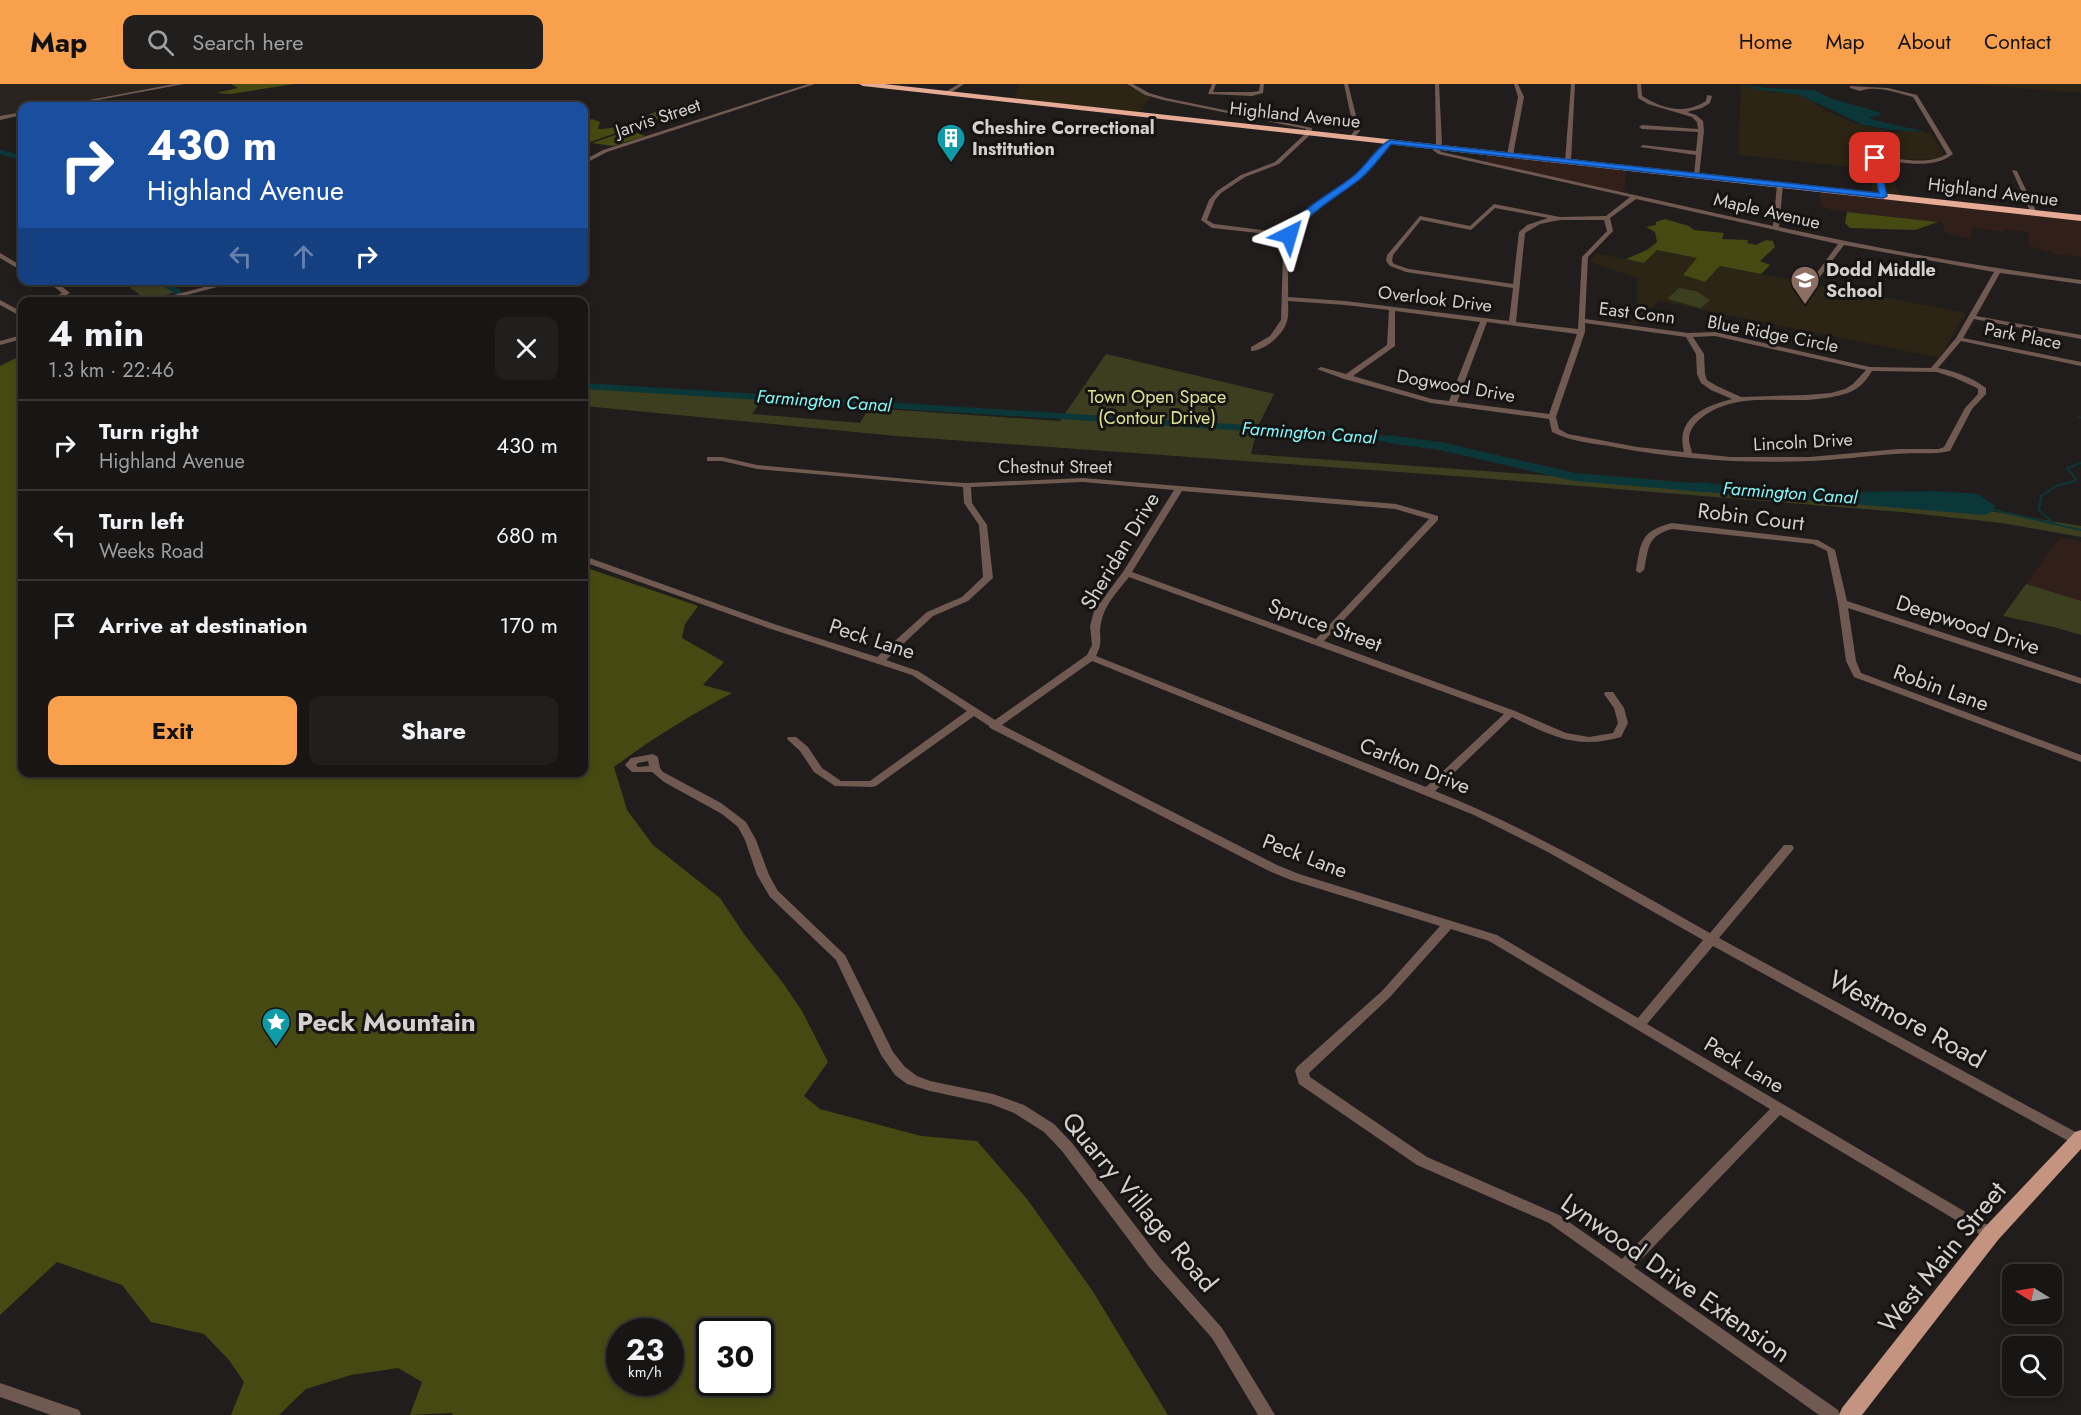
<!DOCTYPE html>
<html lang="en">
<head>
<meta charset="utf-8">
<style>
  :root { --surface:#181615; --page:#211f1e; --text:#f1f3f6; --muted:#9f9fa0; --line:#363534; --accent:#f9a04d }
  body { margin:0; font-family:Jost,sans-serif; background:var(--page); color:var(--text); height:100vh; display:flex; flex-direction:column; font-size:22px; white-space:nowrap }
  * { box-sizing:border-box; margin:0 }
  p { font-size:20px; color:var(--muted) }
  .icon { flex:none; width:33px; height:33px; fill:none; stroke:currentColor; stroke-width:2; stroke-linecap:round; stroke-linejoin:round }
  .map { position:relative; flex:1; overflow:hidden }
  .side { position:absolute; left:18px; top:213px; width:570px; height:480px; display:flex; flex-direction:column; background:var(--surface); border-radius:12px; box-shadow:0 3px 9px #0003,0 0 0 2px var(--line) }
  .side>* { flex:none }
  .banner { position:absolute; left:18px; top:18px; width:570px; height:183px; border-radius:12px; box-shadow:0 3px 9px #0003,0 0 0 2px var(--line); background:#1a4fa0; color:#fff; overflow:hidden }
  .needle { width:39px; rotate:281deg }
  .fabs { position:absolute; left:2002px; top:1180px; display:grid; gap:12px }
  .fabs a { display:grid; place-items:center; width:60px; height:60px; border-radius:12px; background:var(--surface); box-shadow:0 3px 9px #0003,0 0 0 2px var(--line); font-size:30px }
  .speed { position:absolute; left:606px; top:1234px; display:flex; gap:12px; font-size:30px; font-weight:700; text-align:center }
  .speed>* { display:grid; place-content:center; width:78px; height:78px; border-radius:50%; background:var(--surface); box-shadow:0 3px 9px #0003,0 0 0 2px var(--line); line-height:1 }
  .speed small { font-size:15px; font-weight:400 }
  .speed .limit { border:3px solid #111; border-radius:9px; background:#fff; color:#111 }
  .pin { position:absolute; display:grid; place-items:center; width:51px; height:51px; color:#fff; margin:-26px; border-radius:12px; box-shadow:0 3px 9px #0006 }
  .me { position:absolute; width:66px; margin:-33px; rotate:40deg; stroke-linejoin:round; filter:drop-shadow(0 0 4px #0008) }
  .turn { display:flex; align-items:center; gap:21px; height:126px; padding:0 30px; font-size:27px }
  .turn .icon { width:78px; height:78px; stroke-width:2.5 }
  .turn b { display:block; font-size:42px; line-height:51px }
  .lanes { display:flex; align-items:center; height:57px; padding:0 30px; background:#0003; justify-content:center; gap:30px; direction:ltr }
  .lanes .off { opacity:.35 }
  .round { display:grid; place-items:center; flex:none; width:63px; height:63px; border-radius:12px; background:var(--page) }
  .headline { display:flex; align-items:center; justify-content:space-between; height:102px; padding:0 30px }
  h1 { font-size:36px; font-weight:700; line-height:45px }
  .cta { display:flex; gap:12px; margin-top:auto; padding:12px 30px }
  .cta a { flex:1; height:69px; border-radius:12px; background:var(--accent); color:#111; font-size:24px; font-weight:700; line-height:69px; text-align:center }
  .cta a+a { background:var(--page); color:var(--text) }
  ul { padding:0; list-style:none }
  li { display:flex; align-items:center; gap:18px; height:90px; padding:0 30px; border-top:2px solid var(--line) }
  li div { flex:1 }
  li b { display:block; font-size:22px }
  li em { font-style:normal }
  header { display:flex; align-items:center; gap:36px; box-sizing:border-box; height:84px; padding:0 30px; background:var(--accent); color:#111 }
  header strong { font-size:28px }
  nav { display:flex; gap:33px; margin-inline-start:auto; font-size:21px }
  .search { width:420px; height:54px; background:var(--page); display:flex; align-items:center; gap:15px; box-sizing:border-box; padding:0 21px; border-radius:12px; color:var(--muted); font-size:22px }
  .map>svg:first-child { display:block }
  .commercial { fill:#312019 }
  .built { fill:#2b231e }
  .education { fill:#2c2414 }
  .green { fill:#3c3f1f }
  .forest { fill:#464a12; fill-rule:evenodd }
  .water { fill:#0c3738 }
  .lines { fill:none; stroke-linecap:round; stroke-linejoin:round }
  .stream-far1 { stroke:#0c3738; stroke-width:1.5 }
  .stream { stroke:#0c3738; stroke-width:2 }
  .canal-far2 { stroke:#0c3738; stroke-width:4.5 }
  .canal-far1 { stroke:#0c3738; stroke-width:6 }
  .canal { stroke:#0c3738; stroke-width:8 }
  .minor { fill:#705950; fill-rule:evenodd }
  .major { fill:#c49481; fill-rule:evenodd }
  .highway { fill:#e6ab94; fill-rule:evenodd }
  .route { fill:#1a73e8; stroke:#114b97; stroke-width:1.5 }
  .labels { text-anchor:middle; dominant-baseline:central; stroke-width:6; stroke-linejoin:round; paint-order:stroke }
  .far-street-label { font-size:18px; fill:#d3d1d0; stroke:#161413 }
  .far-poi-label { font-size:18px; font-weight:bold; fill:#d3d1d0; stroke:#161413; text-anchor:start }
  .far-park-label { font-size:18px; fill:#dbe390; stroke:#161413 }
  .far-water-label { font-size:18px; font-style:italic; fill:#85f9fc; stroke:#161413 }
  .street-label { font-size:21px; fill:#d3d1d0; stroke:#161413 }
  .near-street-label { font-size:26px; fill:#d3d1d0; stroke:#161413 }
  .near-poi-label { font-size:26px; font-weight:bold; fill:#d3d1d0; stroke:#161413; text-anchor:start }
</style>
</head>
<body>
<header>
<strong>Map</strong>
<div class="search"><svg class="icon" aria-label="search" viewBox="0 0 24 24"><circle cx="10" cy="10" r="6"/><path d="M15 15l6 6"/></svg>Search here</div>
<nav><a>Home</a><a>Map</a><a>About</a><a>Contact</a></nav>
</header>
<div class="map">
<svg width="2081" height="1331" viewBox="0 0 2081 1331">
  <rect width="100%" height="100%" fill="#201d1c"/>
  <path class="commercial" d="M1487,70L1626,86L1625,105L1622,108L1614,107L1485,78Z
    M1820,107L2081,136V173L2056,170L2030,162L2028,148L2004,145L2003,148L1972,143L1971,155L1945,149L1943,139L1832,126L1823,123L1820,118Z
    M2060,453L2081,458V551L2054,543L2003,532Z"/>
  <path class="built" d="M0,0H175L52,22H22V28L0,32Z"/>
  <path class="education" d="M1019,0H1124L1151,13L1139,29L1015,15Z
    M1964,0H2081V9L2017,4Z
    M1741,1L1770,8L1798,9L1827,27L1857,40L1893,48L1907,46L1931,49L1946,75L1885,76L1900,112L1872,109L1870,85L1739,71V45L1705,41L1739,44Z
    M1657,166L1698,174L1683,191L1705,198L1720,182L1966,229L1939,274L1659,217L1637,240L1629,239L1643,227L1637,226V194L1590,178L1596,169L1644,179Z"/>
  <path class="green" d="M121,197H158L177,208L147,216Z
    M1679,204L1696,207L1710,216L1701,224L1667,215Z
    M1106,270L1274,310L1258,342L1251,370L1568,393L1573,389L1625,396L1977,425L2081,442V453L2002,439L1901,428L1468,393L896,352L584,322V301L763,314L752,330L860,339L869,324L1060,337Z
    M2026,500L2081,517V551L2054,543L2003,532Z"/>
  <path class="forest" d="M231,0H294L231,10L216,9L238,4Z
    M696,18L700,20L590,58L584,56V38L592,35L600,38L598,45C613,46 631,37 647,35L646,32L660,26Z
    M630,46L645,52L613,62L592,59Z
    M1847,128L1938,138L1915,146L1850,144L1845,139Z
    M1665,135L1689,142L1694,146L1724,149L1722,155L1748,156L1747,159L1756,161L1766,156L1773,157L1775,163L1760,177L1770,181L1761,190L1720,182L1705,198L1683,191L1697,174L1657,166L1644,179L1626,175L1647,166L1657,158L1655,148L1646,143L1656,141V138Z
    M22,271V688H584V483L698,522L685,540L682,554L724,578L703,601L732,609C691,631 651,655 614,683L627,726L653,761L720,814L744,850L783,899L802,927L828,978L804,1012L820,1025L921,1052L977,1057L1027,1115L1092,1206L1168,1331H453L452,1329L410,1331L422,1298L398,1284L351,1291L306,1305L279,1331H231L244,1298L229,1276L204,1250L151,1238L122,1201L57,1178L0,1231V282ZM620,1248H670V1299H620ZM710,1248H760V1299H710Z"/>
  <path class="water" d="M1742,0L1766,4L1814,6L1832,15L1879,28L1880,32L1869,33L1874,36L1926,48L1893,46L1863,41L1800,11L1760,6Z
    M1701,398L1737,403L1849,408L1938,407L1978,410L1995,422L1994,426L1985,431L1695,407L1693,400Z"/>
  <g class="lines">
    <path class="stream-far1" d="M2078,332L2081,334"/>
    <path class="stream" d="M1994,426L2081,446
      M2053,439L2039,426L2041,412L2056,402L2075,397L2076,395L2067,384L2081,379"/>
    <path class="canal-far2" d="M0,68L22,74"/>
    <path class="canal-far1" d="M159,196L178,208
      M186,213L193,218
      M584,302L1360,351L1400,357"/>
    <path class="canal" d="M1389,355L1440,362L1575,393L1705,404"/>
    <path class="minor" d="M174,0H184L66,22H57Z
      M808,0H815L607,68L584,80V76L603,66Z
      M959,0H964L949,10H945V8Z
      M1127,0H1133L1149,9L1166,14L1312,44L1311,50L1279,80L1245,93L1221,109L1215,116L1207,136L1214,140L1287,149C1303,123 1333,110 1356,92C1368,82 1378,68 1388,57H1392V59C1382,70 1372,84 1361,93C1342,110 1305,126 1293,149C1285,167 1289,194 1288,213L1345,217L1509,237L1513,204L1406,188L1390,182L1386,177L1387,171L1420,132L1470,142L1494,120L1560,133L1606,132L1630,113L1438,70L1433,66L1436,59L1435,0H1439L1442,59L1439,66L1442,68L1773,142L1777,101L1780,99L1783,101L1779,143C1879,165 1980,183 2081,196V200L2000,189L1976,232L2081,251V255L1974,235L1963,254L2081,278V282L1961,257L1938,284C1955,287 1973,294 1986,304V310L1972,325L1950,367C1932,371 1914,368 1895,370C1866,372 1838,376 1809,377C1743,380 1678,375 1614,363C1593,359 1571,358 1552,348L1549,335L1431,319L1344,295L1317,285L1321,283L1346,290L1387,261L1389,226L1345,221L1288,217C1288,223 1289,231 1287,237C1284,250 1265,267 1251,267V263L1270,252L1281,236L1283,169L1286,152L1212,144L1201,136L1209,116L1217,107L1241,91L1275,78L1306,49V45L1163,16L1145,11ZM1636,115L1838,160L1808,201L1811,203L1813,202L1844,161L1994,188L1956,254L1931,284L1870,283L1715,248L1688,249L1585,235L1588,173L1613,147L1610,134ZM1495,124L1548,134L1527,141L1519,148L1513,200L1409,185L1394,180L1392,177L1393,171L1421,136L1471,146ZM1560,136H1604L1607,147L1582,173L1578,245L1516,238L1525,149L1540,140ZM1395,227L1480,238L1449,317L1432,315L1353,292L1395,262ZM1487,238L1577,250L1549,330L1457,318ZM1585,239L1686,253L1696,270L1697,290L1701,299L1711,306L1732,315C1705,322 1675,334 1684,368L1637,363L1568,350L1559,345L1556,333L1585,248ZM1715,252L1866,286L1853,300L1845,305L1831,309L1806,311L1741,313L1717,302L1707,296L1705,290L1704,270L1693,253ZM1872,287L1937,288L1955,294L1975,303L1978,305V310L1965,324L1944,363L1939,365H1898L1810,373H1730L1692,369C1691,364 1689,359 1689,355C1689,347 1694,340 1700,335C1730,310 1771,317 1807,316C1821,315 1835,313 1848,309C1859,305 1866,297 1872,287Z
      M1212,0H1216L1213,8H1252L1259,7L1260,0H1264L1263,9L1252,12L1208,10Z
      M1344,0H1348L1360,47L1352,56L1349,54L1354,47Z
      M1514,0H1518L1524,13L1513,71L1510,73L1507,71L1518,13Z
      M1571,0H1575L1571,77L1568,79L1565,77Z
      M1637,0H1641L1642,12C1663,25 1684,31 1706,17L1707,11L1712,12L1710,19L1702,24L1687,28L1696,31L1703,37L1704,47L1699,92L1694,91L1696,71L1640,63L1643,61L1696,67L1698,48L1642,45L1639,43L1642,41L1698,45L1697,38L1692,33L1648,20L1638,14Z
      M1850,2L1888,4L1917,11L1953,70C1933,86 1901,78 1878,76L1886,112L1881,113L1872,70L1858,66L1848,60L1853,53L1882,56L1898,64L1892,68L1877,70L1878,73C1899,74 1928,82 1947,70L1913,13C1897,9 1876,1 1860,7L1850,4ZM1856,56L1879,58L1891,64C1878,70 1865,66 1853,59Z
      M22,28V31L0,36V32Z
      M2012,86L2017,87L2037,129L2036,130L2031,129Z
      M0,169L22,182V187L0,174Z
      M46,196H54L70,209L54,218H45L62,209Z
      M231,196H244L160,218H147Z
      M0,216L22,228V233L0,221Z
      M22,251V255L0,261V257Z
      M707,373H722L757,381L929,397L967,399L1083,394L1396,420L1438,432V436L1324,557L1515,627L1566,649L1589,653L1613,649L1618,639L1614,624L1604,610L1605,608H1613L1624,624L1628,639L1621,653C1577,666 1552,652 1512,633L1435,707C1531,745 1620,798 1710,849L1784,761H1792L1794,764L1792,767L1719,854L2081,1051V1061L2074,1060L1713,862L1647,940L1996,1146L1998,1150L1996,1154L1991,1156L1986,1154L1780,1031L1634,1183L1838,1326L1840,1331H1819L1549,1139L1417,1081L1299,1000L1295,987L1297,983L1382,907L1440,842L1291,796L1269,787L990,644L989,642L974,632L876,702L872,703L835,702L814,688L800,667L787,655L788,653H796L808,663L822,684L841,697H870L967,627L912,591L768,544L584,478V472L774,540L877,573L927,528L962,513L983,493L979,441L964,419L963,403L757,385L722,377H707ZM1083,398L1174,406L1123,488L1094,527L1090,542L1092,561L1087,571L995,636L918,587L886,576L933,532L968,517L993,494L987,441L972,419L971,403ZM1182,407L1395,425L1429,435L1316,555L1132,488ZM1129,493L1504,630L1426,703L1096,572C1104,556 1098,553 1101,539C1104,521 1118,507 1129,493ZM1092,577L1474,731L1546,767L1703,856L1638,934L1497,851L1299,790L1277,781L1002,641ZM1451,845L1489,857L1770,1025L1622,1175L1559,1131L1427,1073L1310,993L1309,989L1390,913Z
      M1672,439L1818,456L1835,466L1847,517L2081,594V600L1848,524L1856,577L1861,589L2081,671V678L1854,593L1846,577L1838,519L1827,467L1813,460L1672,445C1647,452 1649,463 1644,486L1640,489L1637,488L1636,486C1641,457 1641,447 1672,439Z
      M653,670L658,673L660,684L663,688L721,719L746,738L756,756L769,791L778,807L845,871L893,968L905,983L917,992L930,997L993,1010L1024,1021L1054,1040L1072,1059L1160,1174L1222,1244L1275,1331H1258L1212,1254L1150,1184L1062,1067L1044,1048L1014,1029L991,1020L930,1007L907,1000L895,991L881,971L836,876L770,813L757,791L745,756L738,743L722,730L664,698L652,688H632L625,681L631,674ZM648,677L649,682L638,683L636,681L638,679Z
      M0,1299L79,1326L81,1331H51L0,1313Z"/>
    <path class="major" d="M2081,1046V1065L1998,1156L1862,1331H1839L1842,1324L1984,1144L2075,1048Z"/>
    <path class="highway" d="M859,0H884L2081,131V137L863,2Z"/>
  </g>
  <path class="route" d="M1390,56L1879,109L1872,74L1875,72L1879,74L1887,112L1883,114L1391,60C1381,72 1371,86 1360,95C1336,114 1309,127 1292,153H1286C1288,129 1341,105 1357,89C1368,79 1377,63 1390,56Z"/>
  <defs>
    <g id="building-pin" transform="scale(1.5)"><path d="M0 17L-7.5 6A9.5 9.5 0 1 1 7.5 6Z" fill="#0f9aa8" stroke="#161413"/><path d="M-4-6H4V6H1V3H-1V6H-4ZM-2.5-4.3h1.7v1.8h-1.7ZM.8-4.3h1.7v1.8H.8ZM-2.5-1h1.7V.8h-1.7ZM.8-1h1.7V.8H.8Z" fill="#fff"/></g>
    <g id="school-pin" transform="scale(1.5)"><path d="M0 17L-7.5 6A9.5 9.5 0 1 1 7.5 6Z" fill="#8d6e63" stroke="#161413"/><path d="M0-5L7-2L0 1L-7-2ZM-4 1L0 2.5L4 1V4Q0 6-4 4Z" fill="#fff"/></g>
    <g id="sight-pin" transform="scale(1.5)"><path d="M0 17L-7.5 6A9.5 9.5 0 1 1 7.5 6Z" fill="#0f9aa8" stroke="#161413"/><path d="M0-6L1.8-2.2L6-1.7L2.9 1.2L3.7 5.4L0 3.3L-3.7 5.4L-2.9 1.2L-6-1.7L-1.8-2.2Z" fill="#fff"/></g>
  </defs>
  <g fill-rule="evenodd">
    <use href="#building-pin" x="951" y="54"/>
    <use href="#school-pin" x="1805" y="196"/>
    <use href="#sight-pin" x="276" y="938"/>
  </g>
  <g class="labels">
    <g class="far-street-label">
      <text transform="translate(1295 31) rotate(6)">Highland Avenue</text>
      <text transform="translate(658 34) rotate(-18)">Jarvis Street</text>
      <text transform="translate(1993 108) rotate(7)">Highland Avenue</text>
      <text transform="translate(1767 127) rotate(13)">Maple Avenue</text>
      <text transform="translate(1435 215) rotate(7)">Overlook Drive</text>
      <text transform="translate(1637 229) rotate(7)">East Conn</text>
      <text transform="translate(1773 250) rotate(11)">Blue Ridge Circle</text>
      <text transform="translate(2023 252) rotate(11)">Park Place</text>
      <text transform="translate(1456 302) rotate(10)">Dogwood Drive</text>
      <text transform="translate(1803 358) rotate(-3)">Lincoln Drive</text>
      <text x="1055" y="383">Chestnut Street</text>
    </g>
    <g class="far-poi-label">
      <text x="972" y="44">Cheshire Correctional<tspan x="972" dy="21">Institution</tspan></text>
      <text x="1826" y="186">Dodd Middle<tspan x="1826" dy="21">School</tspan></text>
    </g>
    <g class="far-park-label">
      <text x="1157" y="313">Town Open Space<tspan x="1157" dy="21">(Contour Drive)</tspan></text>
    </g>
    <g class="far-water-label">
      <text transform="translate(824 317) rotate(4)">Farmington Canal</text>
      <text transform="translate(1309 349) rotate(4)">Farmington Canal</text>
      <text transform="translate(1790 409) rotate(4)">Farmington Canal</text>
    </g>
    <g class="street-label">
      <text transform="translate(1751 433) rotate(7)">Robin Court</text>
      <text transform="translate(1120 467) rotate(-59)">Sheridan Drive</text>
      <text transform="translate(1325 541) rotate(20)">Spruce Street</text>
      <text transform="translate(1968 541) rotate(18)">Deepwood Drive</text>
      <text transform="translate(872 555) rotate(18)">Peck Lane</text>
      <text transform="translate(1941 604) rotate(20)">Robin Lane</text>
      <text transform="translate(1415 682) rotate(22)">Carlton Drive</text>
      <text transform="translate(1305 772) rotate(21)">Peck Lane</text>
      <text transform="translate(1744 981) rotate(31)">Peck Lane</text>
    </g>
    <g class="near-street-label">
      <text transform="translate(1907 935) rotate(29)">Westmore Road</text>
      <text transform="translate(1140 1118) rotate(50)">Quarry Village Road</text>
      <text transform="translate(1942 1173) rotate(-51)">West Main Street</text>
      <text transform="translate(1676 1194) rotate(35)">Lynwood Drive Extension</text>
    </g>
    <g class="near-poi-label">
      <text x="297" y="938">Peck Mountain</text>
    </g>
  </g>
</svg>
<div class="fabs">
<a><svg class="needle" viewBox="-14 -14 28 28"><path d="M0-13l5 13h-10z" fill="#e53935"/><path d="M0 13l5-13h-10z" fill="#9f9fa0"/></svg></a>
<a><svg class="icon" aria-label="search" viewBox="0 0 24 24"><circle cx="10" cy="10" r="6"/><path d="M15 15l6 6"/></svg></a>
</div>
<div class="speed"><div>23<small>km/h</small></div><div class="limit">30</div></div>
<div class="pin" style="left:1875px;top:74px;background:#d93025"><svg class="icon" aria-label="arrive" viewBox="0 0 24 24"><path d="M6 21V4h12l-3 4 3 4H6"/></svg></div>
<svg class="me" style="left:1289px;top:151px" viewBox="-20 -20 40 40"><path d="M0-17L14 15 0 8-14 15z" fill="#1a73e8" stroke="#fff" stroke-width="4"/></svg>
<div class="banner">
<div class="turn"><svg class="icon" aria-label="right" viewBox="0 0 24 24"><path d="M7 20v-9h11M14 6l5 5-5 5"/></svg><div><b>430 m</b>Highland Avenue</div></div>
<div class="lanes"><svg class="icon off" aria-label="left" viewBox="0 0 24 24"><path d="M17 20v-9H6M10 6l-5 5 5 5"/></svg><svg class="icon off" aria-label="ahead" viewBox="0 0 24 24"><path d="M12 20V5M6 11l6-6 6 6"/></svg><svg class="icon" aria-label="right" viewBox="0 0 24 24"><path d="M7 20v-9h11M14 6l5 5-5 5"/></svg></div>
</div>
<section class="side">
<div class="headline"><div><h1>4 min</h1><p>1.3 km · 22:46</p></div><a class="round"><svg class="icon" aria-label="close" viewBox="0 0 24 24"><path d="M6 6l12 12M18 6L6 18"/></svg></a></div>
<ul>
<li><svg class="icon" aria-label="right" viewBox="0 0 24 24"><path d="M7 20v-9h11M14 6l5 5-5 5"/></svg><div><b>Turn right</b><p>Highland Avenue</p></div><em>430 m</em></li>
<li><svg class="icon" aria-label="left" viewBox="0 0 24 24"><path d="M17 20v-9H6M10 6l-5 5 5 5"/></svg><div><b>Turn left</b><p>Weeks Road</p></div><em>680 m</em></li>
<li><svg class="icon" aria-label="arrive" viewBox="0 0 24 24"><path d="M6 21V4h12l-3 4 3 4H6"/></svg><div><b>Arrive at destination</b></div><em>170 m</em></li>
</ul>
<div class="cta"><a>Exit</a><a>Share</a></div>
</section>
</div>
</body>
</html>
